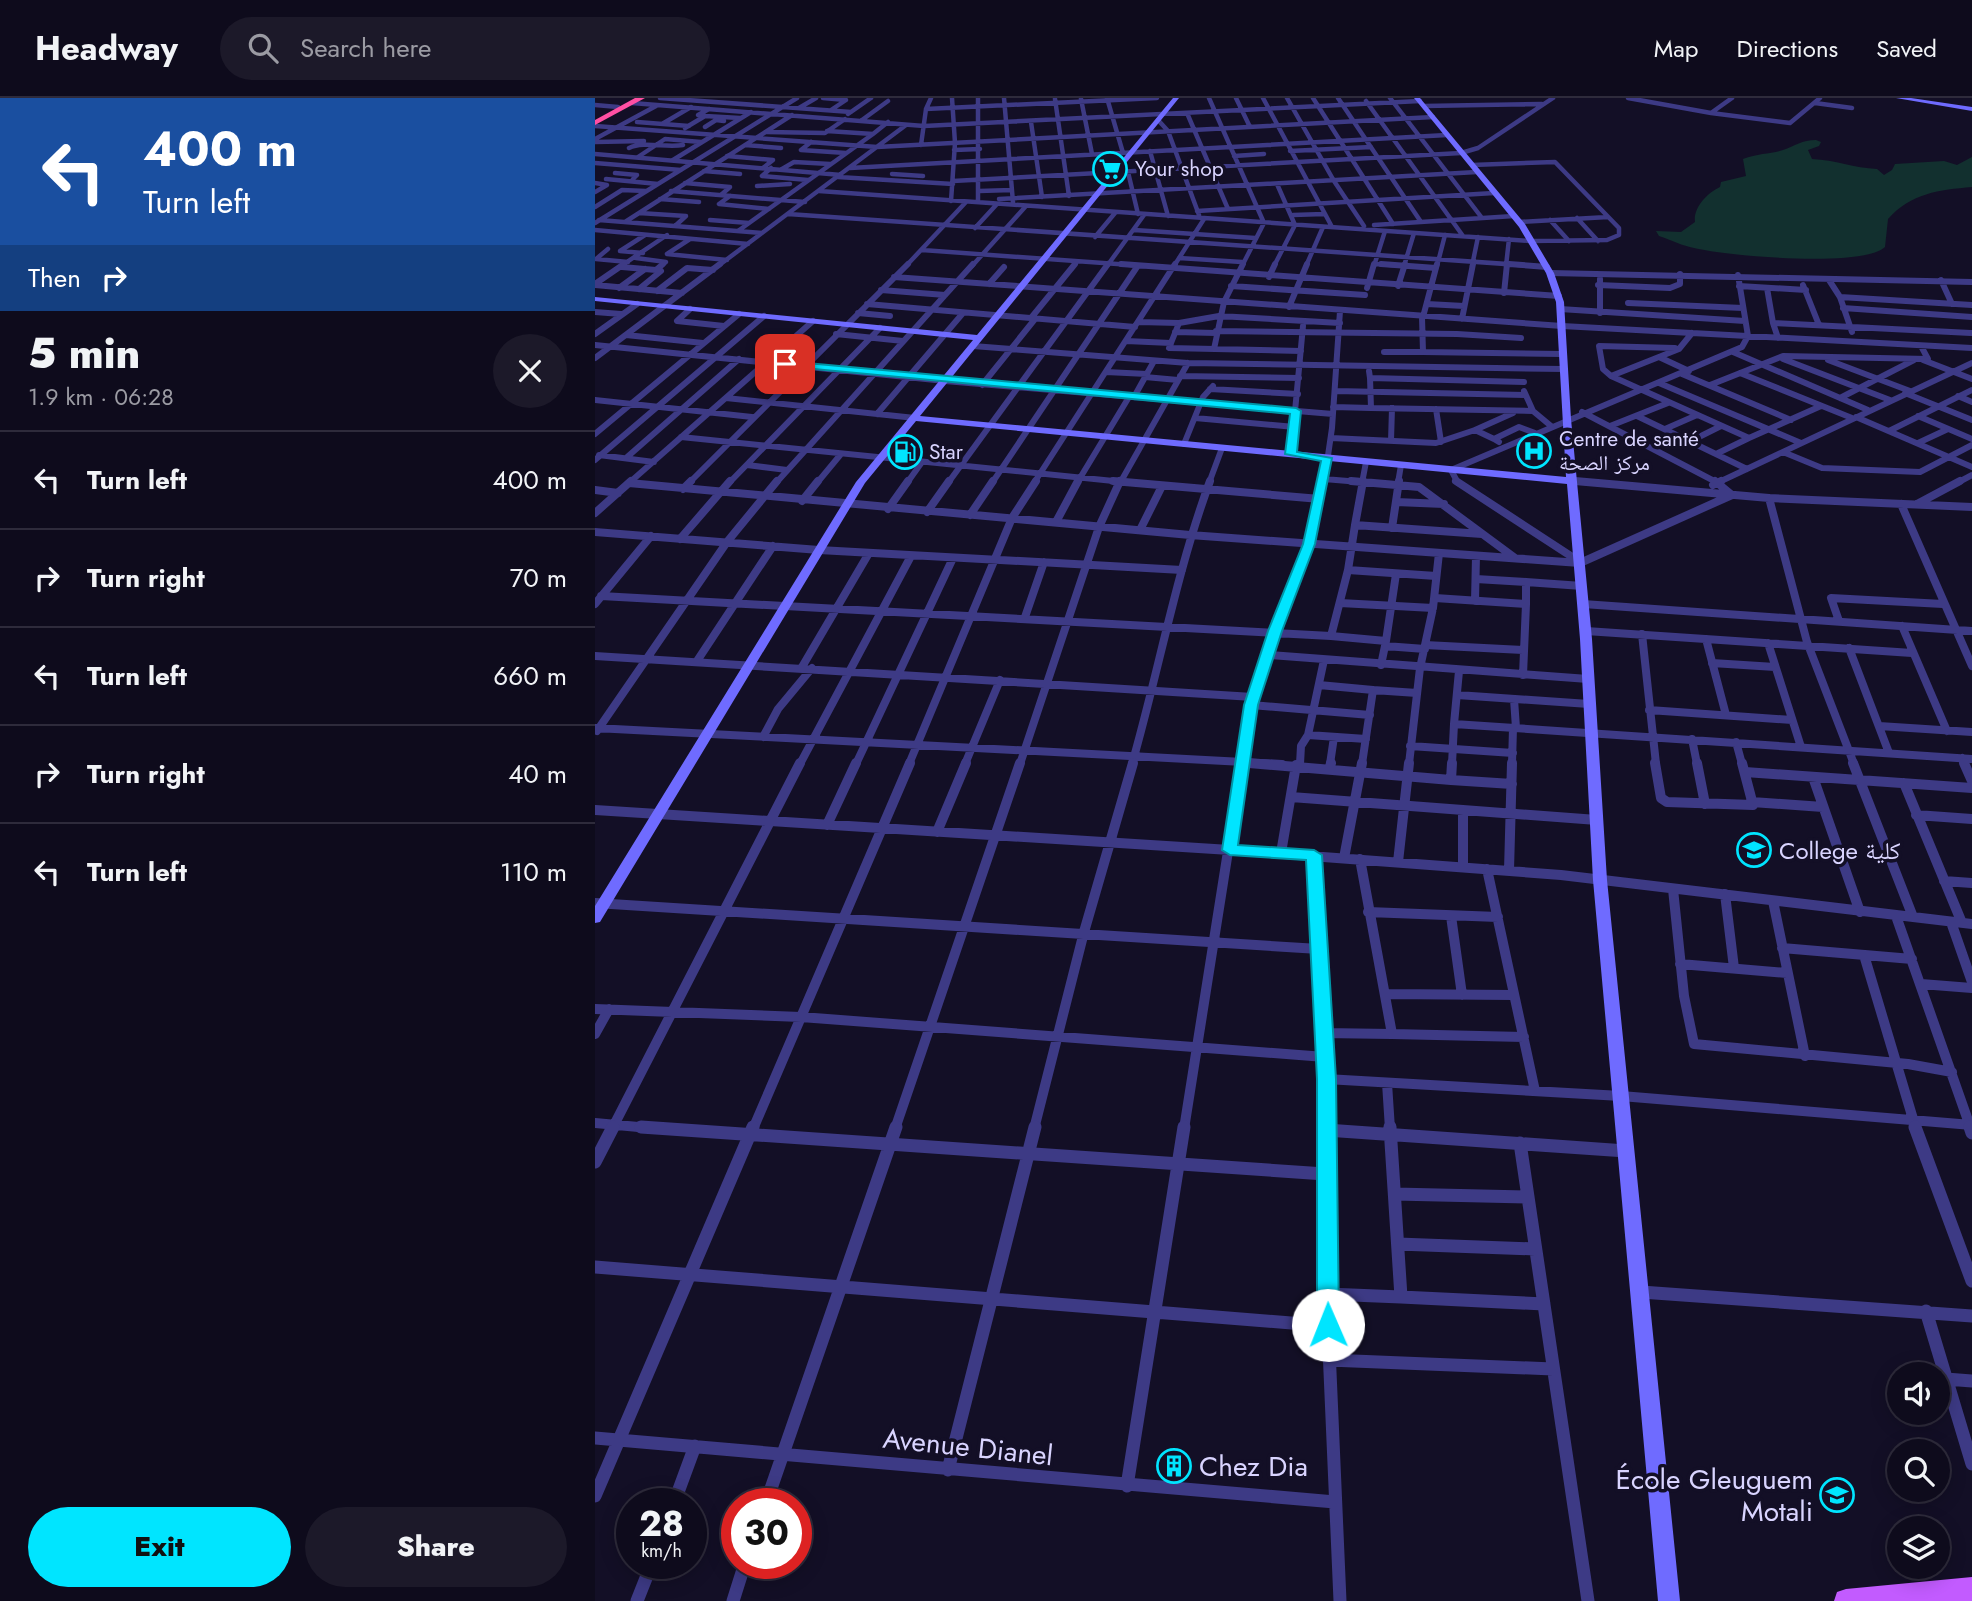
<!DOCTYPE html>
<html lang="en">
<head>
<meta charset="utf-8">
<style>
  :root { --surface:#0e0b1c; --page:#1c1929; --text:#f1f3f6; --muted:#9b9ba3; --line:#2e2b3b; --accent:#00e5ff }
  body { margin:0; font-family:Jost,"Noto Naskh Arabic",sans-serif; background:var(--page); color:var(--text); height:100vh; display:flex; flex-direction:column; font-size:26px; white-space:nowrap }
  * { box-sizing:border-box; margin:0 }
  p { font-size:23px; color:var(--muted) }
  .icon { flex:none; width:38px; height:38px; fill:none; stroke:currentColor; stroke-width:2; stroke-linecap:round; stroke-linejoin:round }
  .map { position:relative; flex:1; overflow:hidden }
  .drawer { display:flex; flex-direction:column; background:var(--surface); width:595px }
  .drawer>* { flex:none }
  .hud { background:#1a4fa0; color:#fff; overflow:hidden }
  .controls { position:absolute; left:1292px; top:1264px; display:grid; gap:14px }
  .controls a { display:grid; place-items:center; width:63px; height:63px; border-radius:50%; background:var(--surface); box-shadow:0 4px 18px #0003,0 0 0 2px var(--line); font-size:35px }
  .speed { position:absolute; left:21px; top:1390px; display:flex; gap:14px; font-size:35px; font-weight:700; text-align:center }
  .speed>* { display:grid; place-content:center; width:91px; height:91px; border-radius:50%; background:var(--surface); box-shadow:0 4px 18px #0003,0 0 0 2px var(--line); line-height:1 }
  .speed small { font-size:18px; font-weight:400 }
  .speed .limit { border:10px solid #d22; background:#fff; color:#111 }
  .pin { position:absolute; display:grid; place-items:center; width:60px; height:60px; color:#fff; margin:-30px; border-radius:14px; box-shadow:0 4px 10px #0006 }
  .me { position:absolute; width:77px; margin:-38px; rotate:359deg; stroke-linejoin:round; filter:drop-shadow(0 0 5px #0008) }
  .turn { display:flex; align-items:center; gap:24px; height:147px; padding:0 28px; font-size:32px }
  .turn .icon { width:91px; height:91px; stroke-width:2.5 }
  .turn b { display:block; font-size:49px; line-height:60px }
  .then { display:flex; align-items:center; height:66px; padding:0 28px; background:#0003; gap:14px; font-size:26px }
  .round { display:grid; place-items:center; flex:none; width:74px; height:74px; border-radius:37px; background:var(--page) }
  .headline { display:flex; align-items:center; justify-content:space-between; height:119px; padding:0 28px }
  h1 { font-size:42px; font-weight:800; line-height:52px }
  .primary-button { display:flex; gap:14px; margin-top:auto; padding:14px 28px }
  .primary-button a { flex:1; height:80px; border-radius:42px; background:var(--accent); color:#111; font-size:28px; font-weight:800; line-height:80px; text-align:center }
  .primary-button a+a { background:var(--page); color:var(--text) }
  ul { padding:0; list-style:none }
  li { display:flex; align-items:center; gap:21px; height:98px; padding:0 28px; border-top:2px solid var(--line) }
  li div { flex:1 }
  li b { display:block; font-size:26px }
  li em { font-style:normal }
  header { display:flex; align-items:center; gap:42px; box-sizing:border-box; height:98px; padding:0 35px; background:var(--surface); border-bottom:2px solid var(--line) }
  header strong { font-size:33px }
  nav { display:flex; gap:38px; margin-inline-start:auto; font-size:24px }
  .search { width:490px; height:63px; background:var(--page); display:flex; align-items:center; gap:18px; box-sizing:border-box; padding:0 24px; border-radius:38px; color:var(--muted); font-size:26px }
  main { display:flex; flex:1; min-height:0 }
  .map>svg:first-child { display:block }
  .green { fill:#12302f }
  .lines { fill:none; stroke-linecap:round; stroke-linejoin:round }
  .street-far4 { stroke:#3d3a85; stroke-width:4.5 }
  .street-far3 { stroke:#3d3a85; stroke-width:6 }
  .street-far2 { stroke:#3d3a85; stroke-width:8 }
  .street-far1 { stroke:#3d3a85; stroke-width:10 }
  .street { stroke:#3d3a85; stroke-width:13 }
  .secondary { fill:#6f6bff; fill-rule:evenodd }
  .primary { fill:#c25bff; fill-rule:evenodd }
  .highway { fill:#ff4fa3; fill-rule:evenodd }
  .route { fill:#00e5ff; stroke:#0095a6; stroke-width:2 }
  .labels { text-anchor:middle; dominant-baseline:central; stroke-width:7; stroke-linejoin:round; paint-order:stroke }
  .far-poi-label { font-size:21px; fill:#d9d4ff; stroke:#130f26; text-anchor:start }
  .poi-label { font-size:24px; fill:#d9d4ff; stroke:#130f26; text-anchor:start }
  .near-street-label { font-size:28px; fill:#d9d4ff; stroke:#130f26 }
  .near-poi-label { font-size:28px; fill:#d9d4ff; stroke:#130f26; text-anchor:start }
</style>
</head>
<body>
<header>
<strong>Headway</strong>
<div class="search"><svg class="icon" aria-label="search" viewBox="0 0 24 24"><circle cx="10" cy="10" r="6"/><path d="M15 15l6 6"/></svg>Search here</div>
<nav><a>Map</a><a>Directions</a><a>Saved</a></nav>
</header>
<main>
<section class="drawer">
<div class="hud">
<div class="turn"><svg class="icon" aria-label="left" viewBox="0 0 24 24"><path d="M17 20v-9H6M10 6l-5 5 5 5"/></svg><div><b>400 m</b>Turn left</div></div>
<div class="then">Then<svg class="icon" aria-label="right" viewBox="0 0 24 24"><path d="M7 20v-9h11M14 6l5 5-5 5"/></svg></div>
</div>
<div class="headline"><div><h1>5 min</h1><p>1.9 km · 06:28</p></div><a class="round"><svg class="icon" aria-label="close" viewBox="0 0 24 24"><path d="M6 6l12 12M18 6L6 18"/></svg></a></div>
<ul>
<li><svg class="icon" aria-label="left" viewBox="0 0 24 24"><path d="M17 20v-9H6M10 6l-5 5 5 5"/></svg><div><b>Turn left</b></div><em>400 m</em></li>
<li><svg class="icon" aria-label="right" viewBox="0 0 24 24"><path d="M7 20v-9h11M14 6l5 5-5 5"/></svg><div><b>Turn right</b></div><em>70 m</em></li>
<li><svg class="icon" aria-label="left" viewBox="0 0 24 24"><path d="M17 20v-9H6M10 6l-5 5 5 5"/></svg><div><b>Turn left</b></div><em>660 m</em></li>
<li><svg class="icon" aria-label="right" viewBox="0 0 24 24"><path d="M7 20v-9h11M14 6l5 5-5 5"/></svg><div><b>Turn right</b></div><em>40 m</em></li>
<li><svg class="icon" aria-label="left" viewBox="0 0 24 24"><path d="M17 20v-9H6M10 6l-5 5 5 5"/></svg><div><b>Turn left</b></div><em>110 m</em></li>
</ul>
<div class="primary-button"><a>Exit</a><a>Share</a></div>
</section>
<div class="map">
<svg width="1377" height="1503" viewBox="0 0 1377 1503">
  <rect width="100%" height="100%" fill="#130f26"/>
  <path class="green" d="M1221,42L1226,44L1224,48L1213,52L1217,61C1240,62 1259,70 1282,71L1289,77L1297,72L1300,66L1349,63L1362,67L1377,59V89C1344,92 1316,95 1293,121L1290,149C1267,170 1133,158 1099,150C1088,148 1076,142 1064,138L1061,133L1086,134L1100,124C1098,110 1112,95 1125,89L1126,84L1151,78L1148,61C1163,55 1176,56 1188,52C1200,48 1207,42 1221,42Z"/>
  <g class="lines">
    <path class="street-far4" d="M65,0L256,14
      M228,0L251,2L236,12
      M336,0L331,11L562,0
      M383,0V102
      M409,0L418,104
      M512,0L528,55
      M614,0L669,125L647,168
      M641,0L655,29
      M668,0L737,129
      M692,0L739,83L769,128
      M718,0L798,126
      M743,0L826,124
      M795,0L887,120
      M1033,0L1116,15L1137,0
      M460,1L474,98
      M486,1L497,56
      M771,3L868,138
      M37,5L329,28L825,3
      M1220,5L1257,10
      M0,7L23,9
      M829,8L947,6
      M204,10L221,0
      M592,15L633,111
      M1116,15L1195,25L1225,0
      M253,16L276,0
      M110,18L145,20
      M267,22L293,3
      M563,22L573,33L604,117
      M42,24L94,28
      M436,24L447,99
      M67,26L96,9
      M0,28L282,49L838,19
      M110,29L121,22L129,23
      M90,30L110,18L103,17L114,11
      M232,33L278,36L293,24
      M172,34L230,35L250,21
      M0,41L61,8
      M0,44L49,43
      M216,44L206,52L251,55
      M150,47L186,50
      M326,47L331,11
      M34,50C49,43 71,50 88,47
      M359,52L385,51
      M555,53L573,118
      M695,53L776,49
      M0,56L246,77
      M132,58L178,62L168,70
      M639,58L669,56
      M43,59L70,41L106,44
      M78,62L156,14
      M0,65L86,72
      M176,70L167,78L213,82
      M255,70L852,37
      M187,71L199,64L235,66
      M109,73L145,76
      M533,74L543,116
      M20,75L42,77L38,81
      M297,76L328,78
      M243,79L358,86
      M11,81L63,86
      M358,83L866,55L883,50L958,0
      M0,85L12,87L0,94
      M90,85L135,89L126,97
      M162,88L195,86
      M76,93L210,104
      M224,93L935,143L1012,142L1024,137V130L960,64L877,67
      M384,93L417,92
      M135,98L124,106L174,111
      M65,101L104,104
      M404,101L882,74
      M356,103L360,45L357,0
      M0,109L27,92L51,93
      M602,113L899,95
      M44,115L91,118L80,128
      M193,116L940,168
      M698,117L729,116
      M982,120L1003,143
      M4,122L167,135
      M115,122L154,125
      M955,122L974,143
      M30,124L197,17
      M924,124L1013,119
      M0,125L202,0
      M779,127L919,118
      M380,130L402,106
      M0,132L153,146
      M539,132L660,140
      M143,133L278,36
      M500,139L520,115
      M95,141L72,156L132,162
      M13,151L1,161L33,164
      M327,152L550,168
      M48,155L25,153L50,137
      M41,160L71,164L66,168
      M584,160L647,164
      M780,166L812,168
      M26,168L72,137
      M123,168L311,27
      M311,168L371,104
      M377,168L431,108
      M478,168L481,165
      M512,168L549,117
      M579,168L609,121
      M679,168L700,127L682,86
      M711,168L728,129
      M779,168L790,133
      M809,168L819,135
      M842,168L850,137
      M877,168L883,139
      M911,168L914,141"/>
    <path class="street-far3" d="M526,166L964,198
      M786,166L841,170
      M914,166L952,169
      M27,169L61,172L68,166
      M955,175L1377,184
      M299,179L967,228L1377,250
      M674,179L680,166
      M1005,181V215
      M1234,182L1245,199L1257,234
      M1346,182L1357,206
      M0,186L29,166
      M394,186L409,169
      M0,187L87,195
      M1003,187L1075,190L1085,186V176
      M1208,187L1224,227
      M636,188L770,197
      M803,188L810,166
      M1144,188L1211,192
      M24,190L50,171
      M772,190L779,166
      M1172,190L1178,225
      M44,191L66,173
      M286,192L350,197
      M62,193L92,170L118,172
      M909,195L912,166
      M1245,199L1377,207
      M1033,205L1148,210
      M272,206L540,229
      M832,206L869,208
      M694,209L712,166
      M1248,210L1377,219
      M95,211L82,223L129,228
      M965,211L1150,223
      M0,214L26,216
      M263,215L295,218
      M827,219L828,254L966,256
      M828,219L842,166
      M436,220L480,166
      M867,221L878,166
      M544,224L584,225L574,250L706,253
      M584,225L624,218L745,225
      M621,233L862,236L926,240
      M580,234L621,235
      M1097,235L1084,251L1016,278L1154,340L1121,356
      M0,236L42,206
      M241,236L308,243
      M31,237L108,245
      M1183,240L1178,225L1376,235
      M531,243L576,245
      M0,247L350,283L738,316
      M378,248L593,265L968,271
      M619,251L629,204L648,166
      M789,254H828
      M1138,254L1273,312
      M1064,259L1094,273
      M0,260L125,166
      M1188,261L1295,302
      M1233,262L1315,293
      M1328,262L1377,281
      M774,273L775,280L929,284
      M511,274L552,276
      M1145,275L1257,320
      M1087,276L1196,322
      M585,278L704,280
      M1016,278L1008,271L1004,248L1080,250
      M550,279L583,282
      M775,280L776,310L938,313
      M1064,285L1206,345
      M387,287L440,221
      M1115,287L1188,258L1333,261L1326,248
      M615,291L703,296
      M740,293L930,297
      M929,293L938,313L956,328
      M1310,295L1377,322
      M1363,298L1377,304
      M539,299L559,263
      M131,300L320,320
      M1245,300L1319,262
      M0,302L157,319
      M738,309L776,310
      M841,311L846,344
      M987,314L1123,385
      M282,316L368,215
      M1042,318L1152,371
      M1323,318L1377,341
      M1261,319L1377,369
      M600,320L700,329
      M1015,328L1073,305
      M1070,331L1102,317
      M1294,333L1377,292
      M0,336L144,216
      M86,339L538,385
      M736,340L841,345L880,332
      M1154,340L1226,308
      M899,341L880,332L918,315
      M796,343L797,310
      M1096,343L1126,328
      M904,344L899,341L924,329L940,335
      M1323,345L1353,331
      M589,346L608,299L618,288
      M1188,354L1227,370L1325,374L1377,347
      M696,356L708,228
      M4,357L59,364
      M31,360L144,261
      M0,362L169,218
      M152,367L192,372
      M729,381L777,385
      M977,383L1000,385
      M34,385L218,223
      M94,385L313,166
      M134,385L285,230
      M181,385L378,166
      M222,385L246,356
      M312,385L327,364
      M353,385L513,166
      M397,385L542,169
      M439,385L580,166
      M482,385L534,299
      M525,385L593,265
      M614,385L627,350
      M729,385L737,330L745,213
      M767,385L771,364
      M803,385L806,367
      M863,385L856,372L1147,249L1153,238L1143,177
      M1122,385L1377,265
      M1362,385L1377,377"/>
    <path class="street-far2" d="M518,383L725,401
      M756,383L824,389L920,460
      M768,383L760,427L887,436
      M861,383L985,464
      M980,383L1174,400L1377,409
      M34,385L595,437L985,465L1137,397L1120,383
      M1118,387L1126,383
      M88,391L96,383
      M0,392L23,395
      M1174,400L1212,544L1259,666
      M207,403L223,383
      M801,404L849,406
      M1306,406L1377,568
      M1322,406L1365,383
      M293,411L313,383
      M332,414L354,383
      M0,415L36,383
      M375,417L398,383
      M461,424L483,383
      M760,427L753,472L736,538L791,543L786,567
      M797,430L804,383
      M545,432L567,388
      M0,434L224,452L587,472
      M85,441L135,383
      M753,472L841,478
      M881,481L931,484V506
      M931,484L987,488
      M6,498L736,538
      M840,500L931,506L928,577
      M880,503L881,458
      M745,505L838,510
      M0,506L56,438
      M988,506L1377,533
      M430,519L449,464
      M1244,523L1236,500L1348,506
      M1307,528L1352,633
      M991,533L1317,555
      M1047,536L1061,666
      M1111,541L1131,617
      M791,543L801,476
      M1173,545L1206,649
      M830,547L928,552
      M790,548L830,551
      M1254,550L1294,655
      M674,557L993,581
      M0,558L658,599
      M102,563L178,448
      M1117,565L1180,569
      M207,569L274,455
      M864,573L859,626L1377,661
      M724,587L778,592L767,666
      M778,592L822,595
      M862,597L994,606
      M919,601L921,630
      M656,607L775,617
      M1054,612L1197,622
      M1284,628L1377,634
      M0,630L687,666
      M2,633L132,444L182,383
      M713,637L771,641
      M168,639L183,611L217,570
      M1097,641L1102,666
      M1141,644L1147,666
      M815,648L918,655
      M1367,660L1370,666
      M205,666L316,458
      M261,666L358,460
      M314,666L417,420L441,383
      M370,666L405,582
      M425,666L504,429L525,383
      M537,666C564,572 581,475 615,383
      M647,666L656,607L708,466L729,383
      M705,666L706,648L713,637L729,562
      M735,666L739,639
      M814,666L825,570L838,510L844,455
      M857,666L859,626
      M917,666L918,630"/>
    <path class="street-far1" d="M654,665L856,682L857,665
      M1060,665L1066,700L1072,704L1158,707L1147,665
      M1102,665L1110,706
      M1258,665L1318,819
      M1369,665L1377,683
      M735,669L736,665
      M1150,674L1377,690
      M1218,679L1265,814
      M856,682L917,686
      M1309,685L1367,825
      M696,699L1002,722
      M1157,704L1228,709
      M0,712L635,752L966,777L1377,826
      M868,712V769
      M1321,717L1377,721
      M232,727L261,665
      M342,734L371,665
      M686,755L701,667
      M719,757L731,1031
      M749,760L767,665
      M803,764L814,665
      M892,771L940,993
      M914,772L917,665
      M1349,783L1377,785
      M1078,791L1089,898L1099,946L1313,966L1357,974
      M1130,796L1139,870
      M1178,803L1210,958
      M0,805L724,851
      M773,814L903,819
      M856,818L867,897
      M1301,818L1376,1031
      M1356,824L1377,884
      M1187,850L1317,861
      M1269,857L1321,1031
      M1085,866L1192,875
      M1326,886L1377,890
      M790,896L919,897
      M0,911L206,919L730,959
      M728,935L797,936L765,761
      M0,936L14,911
      M797,936L929,939
      M731,981L1026,998L1377,1027
      M792,985L795,1031
      M0,1025L65,1031
      M17,1031L205,665
      M158,1031L315,665
      M300,1031L425,665
      M439,1031L489,834L538,665
      M589,1031L647,665"/>
    <path class="street" d="M46,1029L730,1076
      M731,1029L733,1228L745,1503
      M795,1029L806,1199L949,1206
      M1320,1029L1377,1183
      M1375,1029L1377,1035
      M731,1032L1031,1053
      M925,1045L993,1503
      M0,1064L18,1029
      M800,1096L933,1099
      M803,1146L940,1151
      M0,1169L733,1228
      M1046,1194L1377,1218
      M732,1196L806,1199
      M1331,1213L1377,1366
      M734,1262L958,1271
      M1351,1281L1377,1283
      M0,1340L740,1404
      M353,1372L440,1029
      M532,1388L589,1029
      M0,1398L158,1029
      M79,1405L100,1348
      M171,1405L301,1029
      M42,1503L57,1465
      M138,1503L150,1465"/>
    <path class="secondary" d="M578,0H584L325,318L971,379L961,204L951,175L924,129L819,0H825L930,126L959,175L969,204L976,321L997,541L1012,782L1085,1503H1063L998,782L985,541L972,386L321,323L270,385L5,824L0,825V808L261,384L378,242L0,203V199L382,237Z
      M1301,0H1316L1377,9V13Z"/>
    <path class="primary" d="M1377,1479V1503H1239L1242,1494L1251,1491Z"/>
    <path class="highway" d="M40,0H50L0,27V22Z"/>
  </g>
  <path class="route" d="M190,263L701,310L706,313L702,354L737,360L720,446L687,533L663,607L643,747L719,752L727,757L741,981L744,1227L741,1235L733,1238L725,1235L722,1227V981L711,762L635,757L627,752L649,607L673,533L708,446L726,363L690,356L695,316L187,268Z"/>
  <defs>
    <g id="supermarket-ring" transform="scale(1.75)"><circle r="9.5" fill="#130f26" stroke="#00e5ff" stroke-width="1.5"/><path d="M-6-5.5h2.5l.6 2H6L4.5 2H-2.5L-4.4-4H-6ZM-1.5 3.2a1.3 1.3 0 1 0 .1 0ZM3 3.2a1.3 1.3 0 1 0 .1 0Z" fill="#00e5ff"/></g>
    <g id="hospital-ring" transform="scale(1.75)"><circle r="9.5" fill="#130f26" stroke="#00e5ff" stroke-width="1.5"/><path d="M-5-5h3v3.5h4V-5h3V5h-3V1.5h-4V5h-3Z" fill="#00e5ff"/></g>
    <g id="fuel-ring" transform="scale(1.75)"><circle r="9.5" fill="#130f26" stroke="#00e5ff" stroke-width="1.5"/><path d="M-5.5-6h7V0h2V4h1.3V-2.5L3-4.5l.8-.8L6-3V5H2.5V1h-1V6h-7ZM-4.2-4.7v3.2H.2V-4.7Z" fill="#00e5ff"/></g>
    <g id="school-ring" transform="scale(1.75)"><circle r="9.5" fill="#130f26" stroke="#00e5ff" stroke-width="1.5"/><path d="M0-5L7-2L0 1L-7-2ZM-4 1L0 2.5L4 1V4Q0 6-4 4Z" fill="#00e5ff"/></g>
    <g id="building-ring" transform="scale(1.75)"><circle r="9.5" fill="#130f26" stroke="#00e5ff" stroke-width="1.5"/><path d="M-4-6H4V6H1V3H-1V6H-4ZM-2.5-4.3h1.7v1.8h-1.7ZM.8-4.3h1.7v1.8H.8ZM-2.5-1h1.7V.8h-1.7ZM.8-1h1.7V.8H.8Z" fill="#00e5ff"/></g>
  </defs>
  <g fill-rule="evenodd">
    <use href="#supermarket-ring" x="515" y="71"/>
    <use href="#hospital-ring" x="939" y="353"/>
    <use href="#fuel-ring" x="310" y="354"/>
    <use href="#school-ring" x="1159" y="752"/>
    <use href="#building-ring" x="579" y="1368"/>
    <use href="#school-ring" x="1242" y="1397"/>
  </g>
  <g class="labels">
    <g class="far-poi-label">
      <text x="540" y="71">Your shop</text>
      <text x="964" y="341">Centre de santé<tspan x="964" dy="24">مركز الصحة</tspan></text>
      <text x="334" y="354">Star</text>
    </g>
    <g class="poi-label">
      <text x="1184" y="752">College كلية</text>
    </g>
    <g class="near-street-label">
      <text transform="translate(373 1349) rotate(6)">Avenue Dianel</text>
    </g>
    <g class="near-poi-label">
      <text x="604" y="1368">Chez Dia</text>
      <text x="1218" y="1381" text-anchor="end">École Gleuguem<tspan x="1218" dy="32">Motali</tspan></text>
    </g>
  </g>
</svg>
<div class="controls">
<a><svg class="icon" aria-label="sound" viewBox="0 0 24 24"><path d="M4 9h4l5-4v14l-5-4H4zM17 9q2 3 0 6"/></svg></a>
<a><svg class="icon" aria-label="search" viewBox="0 0 24 24"><circle cx="10" cy="10" r="6"/><path d="M15 15l6 6"/></svg></a>
<a><svg class="icon" aria-label="layers" viewBox="0 0 24 24"><path d="M12 4l9 5-9 5-9-5zM3 14l9 5 9-5"/></svg></a>
</div>
<div class="speed"><div>28<small>km/h</small></div><div class="limit">30</div></div>
<div class="pin" style="left:190px;top:266px;background:#d93025"><svg class="icon" aria-label="arrive" viewBox="0 0 24 24"><path d="M6 21V4h12l-3 4 3 4H6"/></svg></div>
<svg class="me" style="left:733px;top:1227px" viewBox="-20 -20 40 40"><circle r="19" fill="#fff"/><path d="M0-13L10 11 0 6-10 11z" fill="#00e5ff"/></svg>
</div>
</main>
</body>
</html>
